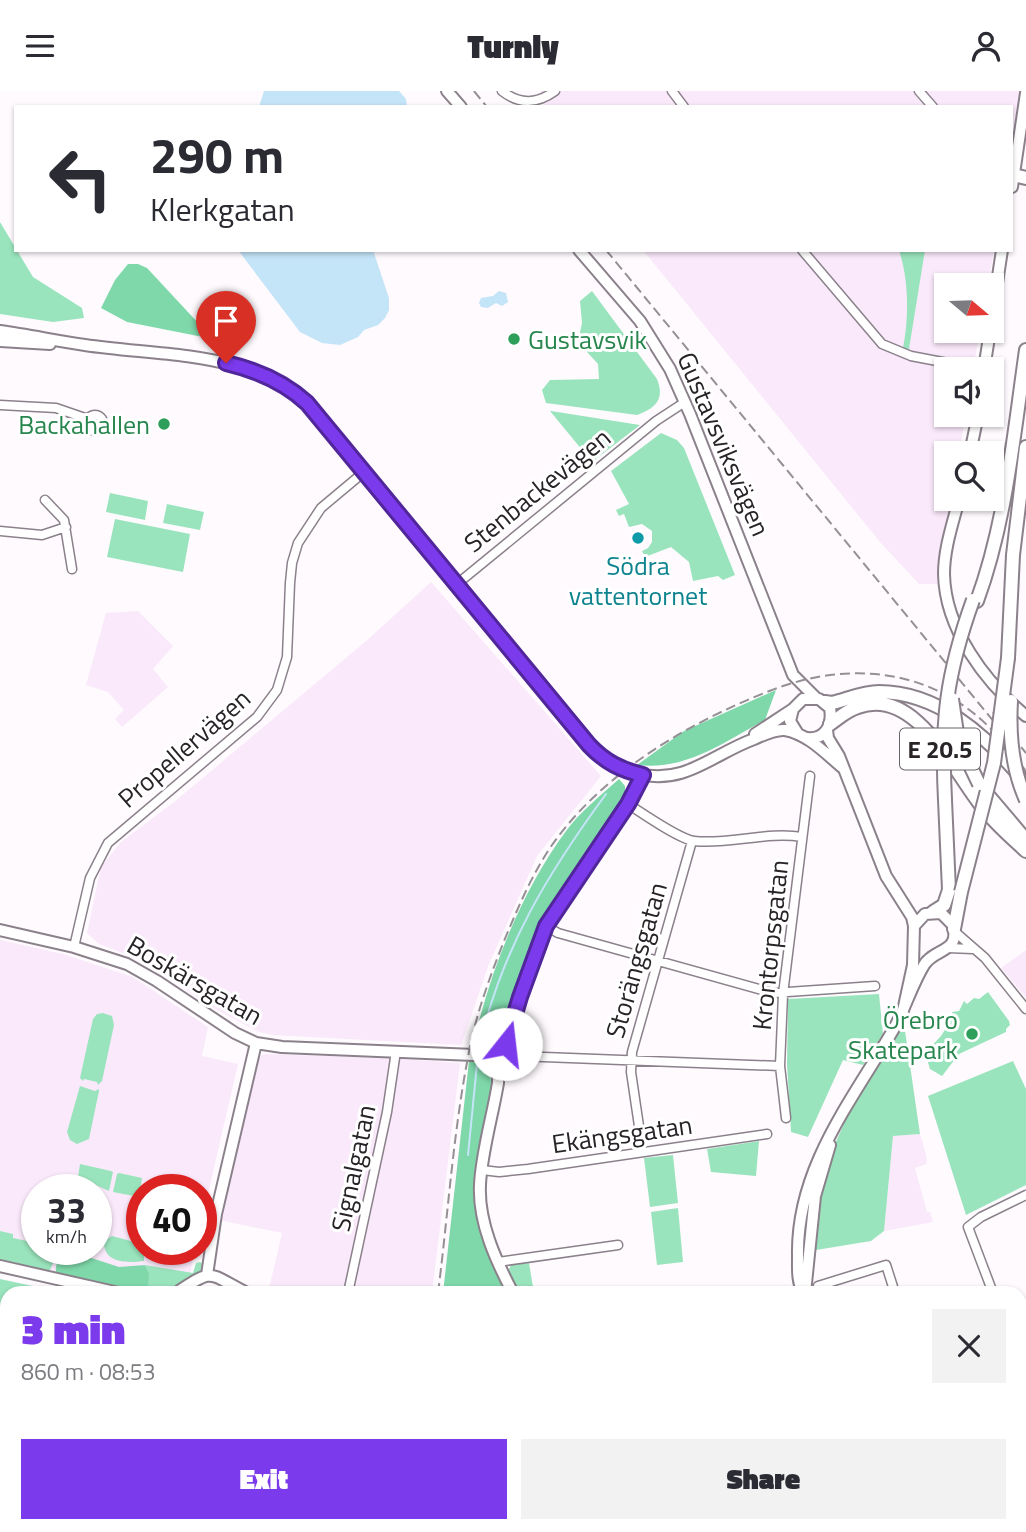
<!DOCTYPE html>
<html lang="en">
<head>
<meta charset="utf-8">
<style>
  :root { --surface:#fff; --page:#f2f2f3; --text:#2b2b33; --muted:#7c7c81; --accent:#7c3aed }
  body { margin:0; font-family:"Titillium Web",sans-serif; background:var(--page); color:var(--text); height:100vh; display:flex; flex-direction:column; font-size:26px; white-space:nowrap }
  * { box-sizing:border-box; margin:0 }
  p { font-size:23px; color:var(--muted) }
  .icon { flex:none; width:38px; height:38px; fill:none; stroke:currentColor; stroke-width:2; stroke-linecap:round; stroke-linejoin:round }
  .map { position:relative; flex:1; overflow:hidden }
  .drawer { position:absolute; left:0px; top:1195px; width:1027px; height:247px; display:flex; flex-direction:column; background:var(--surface); border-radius:21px 21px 0 0; box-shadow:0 2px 5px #0004 }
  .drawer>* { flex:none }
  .guide { position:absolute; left:14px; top:14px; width:999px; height:147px; border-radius:0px; box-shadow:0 2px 5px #0004; background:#fff; color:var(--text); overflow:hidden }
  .needle { width:46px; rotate:109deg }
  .fabs { position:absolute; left:934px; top:182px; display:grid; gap:14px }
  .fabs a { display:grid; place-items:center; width:70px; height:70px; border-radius:0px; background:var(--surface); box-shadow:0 2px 5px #0004; font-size:35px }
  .speed { position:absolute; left:21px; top:1083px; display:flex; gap:14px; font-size:35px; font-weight:700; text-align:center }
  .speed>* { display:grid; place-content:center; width:91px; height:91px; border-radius:50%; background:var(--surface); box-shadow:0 2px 5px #0004; line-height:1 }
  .speed small { font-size:18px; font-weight:400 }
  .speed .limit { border:10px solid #d22; background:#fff; color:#111 }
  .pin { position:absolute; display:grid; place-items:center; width:60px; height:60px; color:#fff; margin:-72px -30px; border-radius:50% 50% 50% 0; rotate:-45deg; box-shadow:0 0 7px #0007 }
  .pin .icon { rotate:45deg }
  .me { position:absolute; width:77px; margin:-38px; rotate:16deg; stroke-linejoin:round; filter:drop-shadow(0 0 5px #0008) }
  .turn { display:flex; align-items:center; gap:24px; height:147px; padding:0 21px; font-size:32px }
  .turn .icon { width:91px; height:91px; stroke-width:2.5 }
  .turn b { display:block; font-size:49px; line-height:60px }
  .round { display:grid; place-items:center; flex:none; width:74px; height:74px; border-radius:0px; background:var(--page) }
  .head { display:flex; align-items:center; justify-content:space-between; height:119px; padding:0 21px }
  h1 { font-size:42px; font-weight:800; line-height:52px; color:var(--accent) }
  .button { display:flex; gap:14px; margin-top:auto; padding:14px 21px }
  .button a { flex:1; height:80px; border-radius:0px; background:var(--accent); color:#fff; font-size:28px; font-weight:800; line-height:80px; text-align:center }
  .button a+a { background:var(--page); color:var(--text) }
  header { display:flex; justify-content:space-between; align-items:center; height:91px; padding:0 21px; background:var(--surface); font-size:32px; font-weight:800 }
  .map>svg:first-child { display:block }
  .built { fill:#fae9fa; fill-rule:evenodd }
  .green { fill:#9ae4bd }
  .forest { fill:#7fd8aa }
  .water { fill:#c4e4f8 }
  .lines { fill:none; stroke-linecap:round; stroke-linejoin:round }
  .stream { stroke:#c4e4f8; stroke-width:2 }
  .street-casing { stroke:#8b818b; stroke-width:11 }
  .secondary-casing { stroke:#8b818b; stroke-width:14 }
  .primary-casing { stroke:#8b818b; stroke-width:16 }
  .street { stroke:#fff; stroke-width:8 }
  .secondary { stroke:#fff; stroke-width:10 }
  .primary { stroke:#fff; stroke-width:12 }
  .rail { stroke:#949094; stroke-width:2; stroke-dasharray:10 5; stroke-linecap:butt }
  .primary-bridge-casing { stroke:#8b818b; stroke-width:16; stroke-linecap:butt }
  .primary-bridge { stroke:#fff; stroke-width:12 }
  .route-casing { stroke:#51269a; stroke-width:18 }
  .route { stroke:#7c3aed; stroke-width:12 }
  .leisure-dot { fill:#2e9e5b; stroke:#fff; stroke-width:2.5 }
  .culture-dot { fill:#0f9aa8; stroke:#fff; stroke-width:2.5 }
  .labels { text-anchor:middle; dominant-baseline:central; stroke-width:6; stroke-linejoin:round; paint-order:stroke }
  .shield { fill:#fff; stroke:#686568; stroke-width:2 }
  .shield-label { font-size:24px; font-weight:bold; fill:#272327 }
  .leisure-label { font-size:26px; fill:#27864d; stroke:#fff; text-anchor:end }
  .street-label { font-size:26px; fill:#272327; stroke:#fff }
  .culture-label { font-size:26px; fill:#0d838f; stroke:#fff }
</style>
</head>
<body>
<header><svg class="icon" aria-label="menu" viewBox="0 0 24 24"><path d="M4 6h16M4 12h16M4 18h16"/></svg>Turnly<svg class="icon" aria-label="person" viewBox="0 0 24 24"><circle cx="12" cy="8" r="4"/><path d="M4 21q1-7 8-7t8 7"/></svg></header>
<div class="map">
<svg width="1026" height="1441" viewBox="0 0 1026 1441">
  <rect width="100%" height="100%" fill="#fefafe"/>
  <path class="built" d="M541,0H1020L1012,53V16H545Z
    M643,159H994L988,194H947V240H980L973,278H947V324H966L959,362H947V408H951L937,493H919L880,451Z
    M431,491L601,685L537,765L489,873L461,954L272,944L259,941L217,919L139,868L99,853L87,842L101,776L121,751L174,711L365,551Z
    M138,520L173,555L153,578L168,596L122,636L115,628L124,619L108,601L86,594L106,522Z
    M0,849L63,863L133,886L208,936L202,965L238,973L201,1133V1099H142V1158L195,1159L190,1184L163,1199L137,1201L0,1170ZM37,1099H96V1158H37Z
    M1026,859V906L1001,877Z
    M263,963L386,967L460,972L432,1202H268L282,1142L219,1129L255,972Z
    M920,1043L927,1067L926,1073L915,1077L927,1121H930L933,1131L884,1140L893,1045Z
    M1026,1334V1424L1020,1414V1336Z"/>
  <path class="green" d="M0,131L33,186L82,217L84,227L53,231L0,223Z
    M899,159H925L909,258L903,257C909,226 909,190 899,159Z
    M592,200L657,288C665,308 656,317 637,324L546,312L542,299L550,289L599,288L598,273L578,251L582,232L580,210Z
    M550,320H551L640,334L592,371Z
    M661,342L677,349L684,357L735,484L723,489L718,485L693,490L689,471L671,456L645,466L642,460L648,457L652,451V440L642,433L629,436L624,423L619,425L616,419L629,413L611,380Z
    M110,402L148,410L145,429L106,421Z
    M167,413L204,421L200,439L163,432Z
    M115,428L190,443L183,481L107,466Z
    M988,901L1009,930L1010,934L1006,938V941L959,963L942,985L930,978L925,962L941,945L950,931L952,921L959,920L964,910L967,913L974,907L979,908Z
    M879,903L883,943L863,974L843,969L808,1046L791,1041L787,973L788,908Z
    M103,922L112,925L114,934L102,990L98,994L97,991L84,988L83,990L80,987L93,928L97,923Z
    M904,933L920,1043L893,1045L884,1140L871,1150L816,1159L817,1110L833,1057L854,1011Z
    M1013,970L1026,998V1094L966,1124L928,1005Z
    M80,995L95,1000L99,998V1000L89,1048L77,1053L70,1049L67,1041Z
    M759,1050L756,1085L711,1081L707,1058Z
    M673,1064L678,1112L650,1116L644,1067Z
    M80,1073L111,1080L113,1081L109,1100L78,1086Z
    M119,1082L142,1087L139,1106L113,1101L117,1083Z
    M678,1117L683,1171L657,1174L651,1121Z
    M37,1125V1158L59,1159L50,1179L45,1180L0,1172V1140L13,1143V1147L32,1151Z
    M112,1145L142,1153V1158L147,1159L144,1164V1170C128,1172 103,1173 104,1150Z
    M200,1171L203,1173L201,1181C177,1196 170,1202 140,1202L144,1200L149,1182L145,1174L193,1182L196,1172Z
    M529,1172L534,1202H520L508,1180L511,1174Z
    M0,1188L37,1196L34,1202H7V1326L0,1319Z
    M7,1362V1435H31L33,1441H0V1369Z"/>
  <path class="forest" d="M128,173H138L147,177L213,248L127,231L101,217L115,189Z
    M776,599L765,629C724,651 686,680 637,674L684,640Z
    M619,688L625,695V703L606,736L541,832L501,952L492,956L473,955C489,882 521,801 566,740C580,721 601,704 619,688Z
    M469,970C477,970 483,969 488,977C496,989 487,1053 483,1068C481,1075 476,1082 475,1088C472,1122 491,1173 507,1202H443Z
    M70,1160L119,1176L145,1174L149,1182L148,1196L140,1202H133L61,1186L56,1183C55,1173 59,1161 70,1160Z"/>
  <path class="water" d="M264,0H399L406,8L407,16H259Z
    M238,159H373L389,207V219L385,227L378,234L364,239L358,246L340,254L322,252L300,241Z
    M499,200L506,202L508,211L502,215L496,212L488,217L481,216L479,212L481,207L493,205Z"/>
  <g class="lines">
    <path class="stream" d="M480,952C503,856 548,782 606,703
      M468,1064L477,973
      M604,1435L607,1441"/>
    <g class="street-casing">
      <path id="street" d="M502,0C520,14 537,13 555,0
        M672,0L684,16
        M919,0L933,16
        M802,159L882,253L911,265L979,278
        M0,314L56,317L88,328
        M87 332a8 8 0 1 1 16 0a8 8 0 1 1-16 0Z
        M45,409L64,429L72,478
        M0,440L42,444L66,436
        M457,493L656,330L685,311
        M628,713C642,722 679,748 694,750C729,754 767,740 802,746
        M546,835L558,842L773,902L875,895
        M954,840L985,867L1026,918
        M74,856L90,787L108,752L257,626L277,599L287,566L290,492L292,472L298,452L321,417L364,381
        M948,857L973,858
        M507,960L518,965L780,975
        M786,1027L780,975L783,903L810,685
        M640,1042L631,981L632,961L692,750
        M482,1079L499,1081L528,1078L767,1043
        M498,1171L618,1154
        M818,1195L886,1174L895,1202
        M348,1202L387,1021L396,960
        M993,1202L968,1136L981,1126L1026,1104
        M1020,1283L1026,1301
        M87,1435L91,1441
        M552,1435L554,1441
        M989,1435L994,1441
        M264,1441L276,1436L317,1441
        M351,1441L361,1435
        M455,1441L456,1435"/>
    </g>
    <g class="secondary-casing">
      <path id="secondary" d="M447,0L461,16
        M1012,96L1026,2
        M579,159L640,230L670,278L690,323L793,584L816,607
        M992,225L1002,159
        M0,240C29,244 57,250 85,254C164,266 260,258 317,323L589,654C604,669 618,679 639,683C685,694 713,663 754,648C763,644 775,638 785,639C808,643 826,663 843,677
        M0,250L50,253
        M984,278L990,240
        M970,362L978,324
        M959,408C953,432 944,457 944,483C945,538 985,591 1026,625
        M827,639L828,647L839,665L886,785L912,826L914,835
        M755,643L793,618
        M798,643L790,630L793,618L803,608H819L830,617C833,634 825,649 807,647
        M0,839L74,856L127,873L157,890L235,942L256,952L282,956L474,964L487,966L494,972
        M494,972L507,960L506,948L546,835L628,713L643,684
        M494,972L498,979V992C493,1023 481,1064 480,1094C478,1131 496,1170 513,1202
        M0,1175L119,1202
        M207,1184L216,1123L256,952
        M176,1202C215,1176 207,1182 247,1202
        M803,1202C797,1190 798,1178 798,1165C796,1076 854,1007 896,934C906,914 913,892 924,874C934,857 961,862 953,834L941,822L925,823L914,835L913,874L903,920
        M805,1202L815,1105L830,1054
        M1020,1329L1026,1327
        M616,1435L618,1441
        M830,1435L831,1441
        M747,1441L772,1435"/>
    </g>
    <g class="primary-casing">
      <path id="primary" d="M1013,84L1026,87
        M977,510C1006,431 1014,342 1026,259
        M1008,567L1013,464L1026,356
        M825,611L832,612C848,608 863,601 879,601C937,601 984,643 1019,684
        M830,633C839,627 847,619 858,616C914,595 952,677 980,713C993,731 1010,745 1026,760
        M981,696L1026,749
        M933,821L944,814L949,799L945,709
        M954,838L961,801"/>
    </g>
    <use href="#street" class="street"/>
    <use href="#secondary" class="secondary"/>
    <use href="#primary" class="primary"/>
    <path class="rail" d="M474,0L487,16
      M606,159L995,632
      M993,621L1026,662
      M438,1202C448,1124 453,1044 468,966C475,926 489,888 504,850C517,819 530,788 548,760C598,684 689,631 772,599C847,570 929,577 988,635C1002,649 1014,665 1026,680
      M410,1441L411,1435"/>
    <g class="primary-bridge-casing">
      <path id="primary-bridge" d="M952,608L958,649L979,693
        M1011,610C1009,644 1012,678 1026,709
        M945,709C941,630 946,584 973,509
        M961,801L994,672L1008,567"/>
    </g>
    <use href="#primary-bridge" class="primary-bridge"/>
  </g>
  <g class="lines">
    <g class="route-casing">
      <path id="route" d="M226,272C256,279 284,291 307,312L589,654C605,671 621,679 643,684L628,713L546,835L520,906L506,953"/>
    </g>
    <use href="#route" class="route"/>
  </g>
  <g class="leisure-dot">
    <circle cx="514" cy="248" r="7"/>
    <circle cx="164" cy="333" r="7"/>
    <circle cx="972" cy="943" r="7"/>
  </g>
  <circle class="culture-dot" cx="638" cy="447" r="7"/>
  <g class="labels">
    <rect class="shield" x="900" y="637.5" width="80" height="41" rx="5"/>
    <g class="shield-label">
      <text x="940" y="658">E 20.5</text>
    </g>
    <g class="leisure-label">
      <text x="528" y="248" text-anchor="start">Gustavsvik</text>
      <text x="150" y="333">Backahallen</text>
      <text x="958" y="928">Örebro<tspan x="958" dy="30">Skatepark</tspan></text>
    </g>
    <g class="street-label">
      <text transform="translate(724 353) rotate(67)">Gustavsviksvägen</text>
      <text transform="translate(537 399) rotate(-39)">Stenbackevägen</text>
      <text transform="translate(184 657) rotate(-41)">Propellervägen</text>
      <text transform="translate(770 854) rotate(-84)">Krontorpsgatan</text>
      <text transform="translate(636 869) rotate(-74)">Storängsgatan</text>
      <text transform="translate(195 889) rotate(30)">Boskärsgatan</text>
      <text transform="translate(622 1043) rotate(-8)">Ekängsgatan</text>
      <text transform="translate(353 1077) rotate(-78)">Signalgatan</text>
    </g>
    <g class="culture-label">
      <text x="638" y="474">Södra<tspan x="638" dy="30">vattentornet</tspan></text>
    </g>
  </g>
</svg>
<div class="fabs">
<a><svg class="needle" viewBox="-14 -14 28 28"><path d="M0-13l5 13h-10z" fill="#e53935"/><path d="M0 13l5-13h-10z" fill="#7c7c81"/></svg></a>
<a><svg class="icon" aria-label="sound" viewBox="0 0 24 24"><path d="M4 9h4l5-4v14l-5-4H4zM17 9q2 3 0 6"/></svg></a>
<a><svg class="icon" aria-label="search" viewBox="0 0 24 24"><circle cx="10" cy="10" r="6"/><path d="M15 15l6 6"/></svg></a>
</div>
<div class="speed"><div>33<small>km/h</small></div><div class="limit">40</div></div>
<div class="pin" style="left:226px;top:272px;background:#d93025"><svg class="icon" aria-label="arrive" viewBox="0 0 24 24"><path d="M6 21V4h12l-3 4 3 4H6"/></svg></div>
<svg class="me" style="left:506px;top:953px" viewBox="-20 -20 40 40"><circle r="19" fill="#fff"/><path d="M0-13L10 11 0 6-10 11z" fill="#7c3aed"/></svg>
<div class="guide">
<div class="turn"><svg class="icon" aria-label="left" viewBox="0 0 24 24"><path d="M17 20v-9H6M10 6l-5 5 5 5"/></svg><div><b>290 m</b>Klerkgatan</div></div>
</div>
<section class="drawer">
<div class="head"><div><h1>3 min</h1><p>860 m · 08:53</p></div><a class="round"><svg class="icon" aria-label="close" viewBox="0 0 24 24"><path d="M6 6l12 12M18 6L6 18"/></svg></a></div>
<div class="button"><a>Exit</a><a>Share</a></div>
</section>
</div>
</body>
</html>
